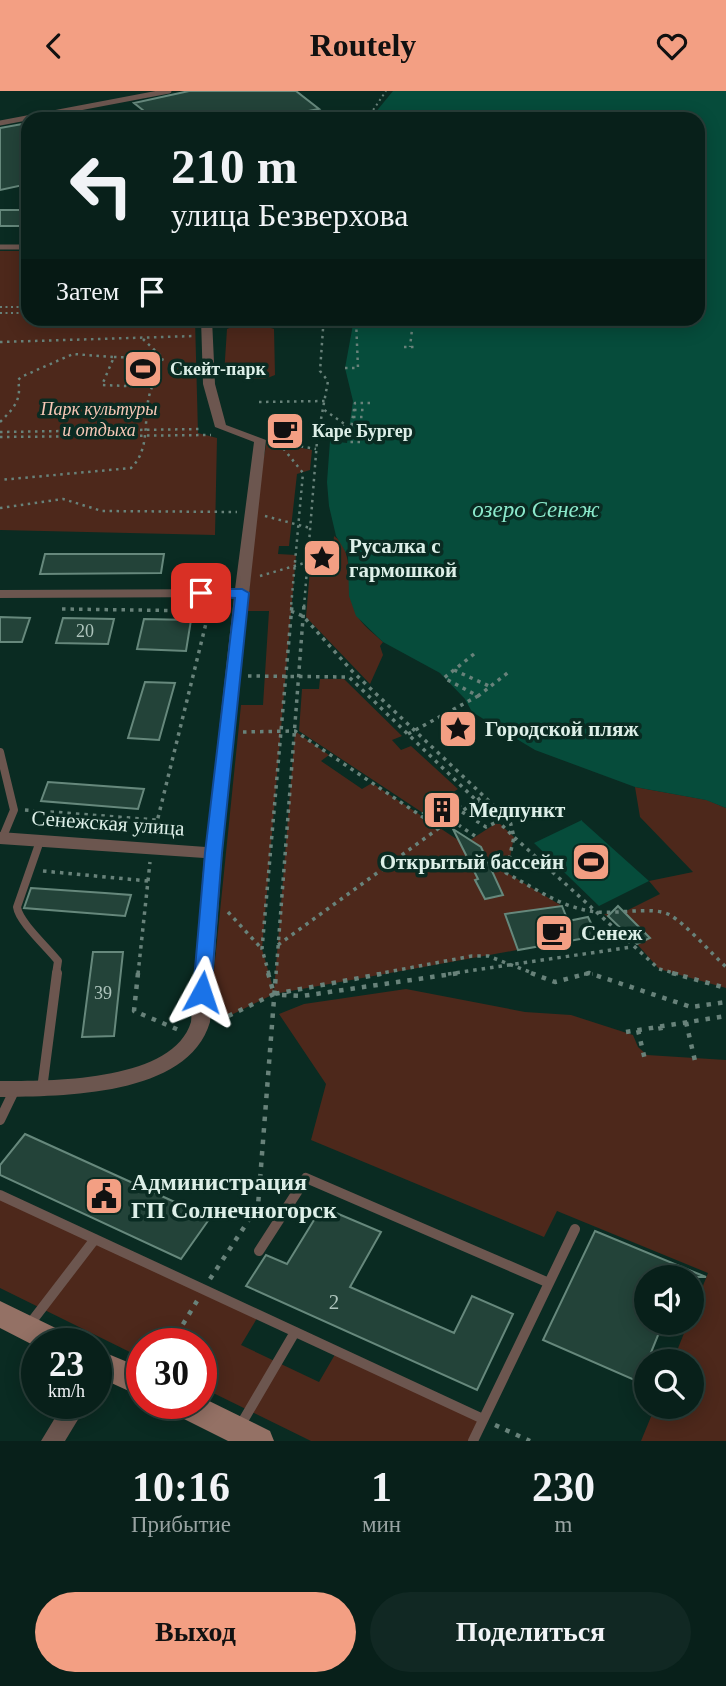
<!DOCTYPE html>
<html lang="ru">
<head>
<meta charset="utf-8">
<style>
  :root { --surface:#08201a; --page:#112823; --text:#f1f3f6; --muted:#98a3a2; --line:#293e39; --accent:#f39f83 }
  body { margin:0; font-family:Georgia,serif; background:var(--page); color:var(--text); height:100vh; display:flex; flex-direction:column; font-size:26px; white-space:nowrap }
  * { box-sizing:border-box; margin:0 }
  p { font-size:23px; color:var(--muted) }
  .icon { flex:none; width:38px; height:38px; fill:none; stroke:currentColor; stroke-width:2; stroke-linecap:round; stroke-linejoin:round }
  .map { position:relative; height:1350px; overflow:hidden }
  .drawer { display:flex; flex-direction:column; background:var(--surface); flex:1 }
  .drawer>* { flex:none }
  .top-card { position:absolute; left:21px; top:21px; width:684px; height:214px; border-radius:21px; box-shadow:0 4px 18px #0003,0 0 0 2px var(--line); background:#08201a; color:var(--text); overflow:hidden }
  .controls { position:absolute; left:634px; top:1174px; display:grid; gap:14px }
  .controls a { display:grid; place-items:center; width:70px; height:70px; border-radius:50%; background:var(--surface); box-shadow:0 4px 18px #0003,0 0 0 2px var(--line); font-size:35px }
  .speed { position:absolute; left:21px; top:1237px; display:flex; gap:14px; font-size:35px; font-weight:700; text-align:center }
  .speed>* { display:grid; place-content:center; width:91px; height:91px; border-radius:50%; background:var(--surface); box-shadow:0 4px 18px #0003,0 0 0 2px var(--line); line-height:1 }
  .speed small { font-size:18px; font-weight:400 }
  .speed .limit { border:10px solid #d22; background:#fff; color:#111 }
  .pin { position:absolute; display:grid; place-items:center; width:60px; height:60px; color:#fff; margin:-30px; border-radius:14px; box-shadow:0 4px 10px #0006 }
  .me { position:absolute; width:77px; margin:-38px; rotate:5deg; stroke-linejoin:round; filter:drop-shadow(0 0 5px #0008) }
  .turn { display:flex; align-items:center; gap:24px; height:147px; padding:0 35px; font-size:32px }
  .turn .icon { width:91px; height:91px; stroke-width:2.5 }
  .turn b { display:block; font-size:49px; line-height:60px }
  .then { display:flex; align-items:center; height:66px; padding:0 35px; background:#0003; gap:14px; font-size:26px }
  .eta { display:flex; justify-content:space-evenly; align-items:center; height:119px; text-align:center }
  .eta b { font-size:42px; font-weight:700; line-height:49px }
  .action { display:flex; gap:14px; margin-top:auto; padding:14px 35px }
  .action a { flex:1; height:80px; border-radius:42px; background:var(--accent); color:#111; font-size:28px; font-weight:700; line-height:80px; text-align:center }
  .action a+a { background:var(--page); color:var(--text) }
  header { display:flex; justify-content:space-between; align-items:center; height:91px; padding:0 35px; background:var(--accent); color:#111; font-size:32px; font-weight:700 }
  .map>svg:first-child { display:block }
  .green { fill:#4d281b }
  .water { fill:#064c3b }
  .building { fill:#234339; stroke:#66887c; stroke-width:2 }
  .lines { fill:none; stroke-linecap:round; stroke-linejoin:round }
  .path-far3 { stroke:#68827a; stroke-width:2; stroke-dasharray:2 3.5; stroke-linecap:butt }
  .path-far2 { stroke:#68827a; stroke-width:2.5; stroke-dasharray:2.5 4.5; stroke-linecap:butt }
  .path-far1 { stroke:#68827a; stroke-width:3.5; stroke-dasharray:3.5 5; stroke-linecap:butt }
  .path { stroke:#68827a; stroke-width:4.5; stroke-dasharray:4.5 7; stroke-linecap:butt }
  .lane-far2 { stroke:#6c564f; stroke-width:5 }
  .lane-far1 { stroke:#6c564f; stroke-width:8 }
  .lane { stroke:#6c564f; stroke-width:10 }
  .street { fill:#6c564f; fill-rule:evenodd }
  .secondary { fill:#947165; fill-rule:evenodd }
  .route { fill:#1a73e8; stroke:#114b97; stroke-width:2 }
  .labels { text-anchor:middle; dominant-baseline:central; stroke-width:7; stroke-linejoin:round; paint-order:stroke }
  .far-poi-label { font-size:18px; font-weight:bold; fill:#ddefe8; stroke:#0a2b22; text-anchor:start }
  .far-park-label { font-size:18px; font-style:italic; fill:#f8c8b7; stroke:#0a2b22 }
  .number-label { font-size:18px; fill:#aec4bc }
  .poi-label { font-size:21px; font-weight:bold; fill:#ddefe8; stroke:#0a2b22; text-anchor:start }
  .street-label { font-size:21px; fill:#ddefe8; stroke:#0a2b22 }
  .near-number-label { font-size:21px; fill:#aec4bc }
  .water-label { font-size:23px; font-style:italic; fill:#8be9cb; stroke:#0a2b22 }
  .near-poi-label { font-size:24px; font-weight:bold; fill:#ddefe8; stroke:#0a2b22; text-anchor:start }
</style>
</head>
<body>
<header><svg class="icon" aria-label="back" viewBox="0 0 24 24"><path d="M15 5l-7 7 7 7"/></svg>Routely<svg class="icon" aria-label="heart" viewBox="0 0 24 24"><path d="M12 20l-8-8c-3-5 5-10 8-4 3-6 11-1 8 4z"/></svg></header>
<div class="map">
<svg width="726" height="1350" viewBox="0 0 726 1350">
  <rect width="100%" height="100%" fill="#0a2b22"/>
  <path class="green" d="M0,160H28V228H195L198,342L217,347L215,444L0,439Z
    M262,234L274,238L275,284L265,288L227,287L224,284L227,238L234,235Z
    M267,350L312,359L310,379L297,383L289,455H279L278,463L296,464L262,858L274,900L295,640L329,664L321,670L362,698L372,692L464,753L498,731L514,746L507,782L562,815L505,823L517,859L274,903L225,927L216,920L211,909L241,614H263L269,520H247L261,380Z
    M334,445C355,458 346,499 356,522C360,533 375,543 383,551L380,555L383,564L370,593L306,526L310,478L331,473Z
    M320,588H344L402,645L392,649L401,659L411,655L458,698L423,722L299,640L302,598H319Z
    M635,696L707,709L726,717V897L659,878L637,853L650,846L639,836L626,842L604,823L622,822L660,803L649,790L693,781L640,726Z
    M406,898L525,921L571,924L633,944L638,956L647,964L726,969V1350H641L655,1316H691V1270H673L688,1232H691V1225L708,1182L557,1120L544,1146L311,1049L326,993L279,923L304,913Z
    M0,1104L259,1224L241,1254L319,1291L337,1260L483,1328L473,1350H311L201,1296V1253H142V1267L0,1197Z"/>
  <path class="water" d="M393,0H726V717L706,709L635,696L535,659L472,621L465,608L440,582L383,551L356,525L349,505L348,465L336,445L329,415L327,391L330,350L347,352L353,310L345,277L354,228H698V28H370Z
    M582,729V730L649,790L599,815L534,752Z"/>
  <path class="building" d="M189,0H296L319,18L265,28H177L167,20L149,24L134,12Z
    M28,32V93L0,99V37Z
    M0,119H28V135H0Z
    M277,333H293V348H276Z
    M45,463H164L161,482L40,483Z
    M0,526L30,527L22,551H0Z
    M63,527L114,528L108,553L56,552Z
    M144,528L191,529L186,560L137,558Z
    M145,591L175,592L159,649L128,647Z
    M48,691L144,698L138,718L41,710Z
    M446,706L460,715L437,731L423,722Z
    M453,738L481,756L503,804L485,808L475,789L478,788Z
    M31,797L105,802L131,804L125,825L24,817Z
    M562,815L568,830L588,826L597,845L518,859L505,823Z
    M618,815L650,847L637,853L608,825Z
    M93,861H123L114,945L82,946Z
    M25,1043L210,1127L181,1168L0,1084V1074Z
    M322,1116L381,1141L350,1196L454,1242L472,1205L513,1223L477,1299L246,1195L266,1164L287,1173Z
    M595,1140L706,1186H646V1232H663L639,1291L543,1249Z"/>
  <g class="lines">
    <path class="path-far3" d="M367,28L386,0
      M0,216H28
      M0,222H28"/>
    <path class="path-far2" d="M354,229L413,230L410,256
      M143,248L163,267L152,296
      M0,251L195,245
      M404,256H416
      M114,266L163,267
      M345,277H358L356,229
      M259,311L325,310
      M354,319H368
      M353,326H366
      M0,331C14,317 22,309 18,289L21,286L73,263L114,266L102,294L152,296C141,322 153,356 131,377L0,389
      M350,335H362
      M0,341L200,338
      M0,346L211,344
      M317,348L346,334L323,318
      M360,351H349L355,312H370
      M279,352L303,382L291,516
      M280,352L316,358
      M0,417L63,408L102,420L237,421
      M265,425L310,437
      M260,485L308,471
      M304,516L317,350L328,290L320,280L323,238"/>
    <path class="path-far1" d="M62,518L209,520L154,743
      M291,520L303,525L352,580L510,730L514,746L506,782C533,796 559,815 590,820C612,825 652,814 670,824C687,834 711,862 726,876
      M474,563L444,587L478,605L510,580
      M454,579L489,595
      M248,585L349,586L514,746L659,878L678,883
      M243,641L295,640L439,737
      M408,643L478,605
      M25,719L156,729
      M462,721L486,736L497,731
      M451,729L475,745
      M43,780L148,790
      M228,821L262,858
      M278,854L483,705
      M138,883L150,771
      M269,883L262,858L292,514
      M276,883L304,514
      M377,883L472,865H488L535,883
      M448,883L631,856
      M584,883H593"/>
    <path class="path" d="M138,882L134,920L179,939
      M268,882L274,903L386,882
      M531,882L555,891L589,882L691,916L726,911
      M672,882L726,897
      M282,904L302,905L459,882
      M218,930L274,903
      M686,931L695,970
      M660,935L662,945
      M638,939L645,969
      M626,941L726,925
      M210,1188L258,1115L276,882
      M171,1253L197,1210
      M495,1334L530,1350"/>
    <path class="lane-far2" d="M0,32L169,0
      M0,156H28"/>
    <path class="lane-far1" d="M0,661L14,719L2,748
      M40,750L17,816C19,831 47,856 58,870L56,883"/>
    <path class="lane" d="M42,998L57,882
      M0,1029L15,998
      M0,1104L483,1328
      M259,1160L306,1087L549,1192
      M29,1234L95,1148
      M240,1335L295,1241
      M473,1350L575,1138"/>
    <path class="street" d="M201,228H212L215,293L226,334L266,349L226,712L210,931C188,1006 62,1005 0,1006V990C50,990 173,991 191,931L204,767L0,753V741L206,756L234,506L0,507V499L235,498L254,351L215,336L203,293Z
      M64,1312H88L65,1350H41Z"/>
    <path class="secondary" d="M0,1210L70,1244L75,1253H37V1256L0,1237Z
      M96,1258L142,1277V1306L96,1285Z
      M201,1306L270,1340L274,1350H228L172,1322L168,1312H201Z"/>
  </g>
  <path class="route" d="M201,498H242L249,502L222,762L211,901L209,905H196L193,901L205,762L235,507L196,505L194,502Z"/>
  <defs>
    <g id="stadium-square" transform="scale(2.0125)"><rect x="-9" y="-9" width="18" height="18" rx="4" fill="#f39f83" stroke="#0a2b22"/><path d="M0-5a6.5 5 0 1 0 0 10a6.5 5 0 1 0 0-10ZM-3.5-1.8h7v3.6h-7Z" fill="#111"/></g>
    <g id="cafe-square" transform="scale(2.0125)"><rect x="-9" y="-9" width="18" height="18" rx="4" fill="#f39f83" stroke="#0a2b22"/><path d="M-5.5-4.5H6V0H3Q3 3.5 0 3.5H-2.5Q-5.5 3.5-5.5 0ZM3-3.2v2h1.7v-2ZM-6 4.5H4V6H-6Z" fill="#111"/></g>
    <g id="sight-square" transform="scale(2.0125)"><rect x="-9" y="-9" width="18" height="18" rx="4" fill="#f39f83" stroke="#0a2b22"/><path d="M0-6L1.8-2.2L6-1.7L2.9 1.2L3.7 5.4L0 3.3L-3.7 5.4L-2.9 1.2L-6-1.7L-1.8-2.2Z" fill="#111"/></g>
    <g id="building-square" transform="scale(2.0125)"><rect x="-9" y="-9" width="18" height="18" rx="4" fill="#f39f83" stroke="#0a2b22"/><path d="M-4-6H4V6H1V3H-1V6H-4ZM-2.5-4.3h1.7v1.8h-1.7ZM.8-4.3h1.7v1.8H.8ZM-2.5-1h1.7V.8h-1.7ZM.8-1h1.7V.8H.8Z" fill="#111"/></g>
    <g id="civic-square" transform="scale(2.0125)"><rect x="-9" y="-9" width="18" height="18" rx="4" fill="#f39f83" stroke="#0a2b22"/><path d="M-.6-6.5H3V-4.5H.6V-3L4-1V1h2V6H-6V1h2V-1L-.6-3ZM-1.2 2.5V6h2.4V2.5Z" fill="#111"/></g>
  </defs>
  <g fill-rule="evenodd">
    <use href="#stadium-square" x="143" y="278"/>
    <use href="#cafe-square" x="285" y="340"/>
    <use href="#sight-square" x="322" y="467"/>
    <use href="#sight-square" x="458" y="638"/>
    <use href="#building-square" x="442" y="719"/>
    <use href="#stadium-square" x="591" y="771"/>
    <use href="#cafe-square" x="554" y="842"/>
    <use href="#civic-square" x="104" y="1105"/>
  </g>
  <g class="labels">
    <g class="far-poi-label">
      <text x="170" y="278">Скейт-парк</text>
      <text x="312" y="340">Каре Бургер</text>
    </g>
    <g class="far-park-label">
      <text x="99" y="318">Парк культуры<tspan x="99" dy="21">и отдыха</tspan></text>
    </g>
    <g class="number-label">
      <text x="85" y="540">20</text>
      <text x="103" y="902">39</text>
    </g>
    <g class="poi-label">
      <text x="349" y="455">Русалка с<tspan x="349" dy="24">гармошкой</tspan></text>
      <text x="485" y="638">Городской пляж</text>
      <text x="469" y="719">Медпункт</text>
      <text x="564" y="771" text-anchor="end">Открытый бассейн</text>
      <text x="581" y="842">Сенеж</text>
    </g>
    <g class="street-label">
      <text transform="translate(108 732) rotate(4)">Сенежская улица</text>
    </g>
    <g class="near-number-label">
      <text x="334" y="1211">2</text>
    </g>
    <g class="water-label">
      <text x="536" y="418">озеро Сенеж</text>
    </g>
    <g class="near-poi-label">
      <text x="131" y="1091">Администрация<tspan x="131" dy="28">ГП Солнечногорск</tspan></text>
    </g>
  </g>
</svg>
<div class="controls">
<a><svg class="icon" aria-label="sound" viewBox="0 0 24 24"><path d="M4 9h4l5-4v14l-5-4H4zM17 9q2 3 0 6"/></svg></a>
<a><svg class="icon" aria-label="search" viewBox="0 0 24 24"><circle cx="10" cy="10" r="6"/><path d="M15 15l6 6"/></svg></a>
</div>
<div class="speed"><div>23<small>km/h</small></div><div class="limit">30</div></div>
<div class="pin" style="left:201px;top:502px;background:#d93025"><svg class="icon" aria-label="arrive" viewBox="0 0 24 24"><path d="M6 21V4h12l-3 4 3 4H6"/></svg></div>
<svg class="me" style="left:202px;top:901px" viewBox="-20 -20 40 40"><path d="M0-17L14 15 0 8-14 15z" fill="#1a73e8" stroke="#fff" stroke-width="4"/></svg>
<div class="top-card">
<div class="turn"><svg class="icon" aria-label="left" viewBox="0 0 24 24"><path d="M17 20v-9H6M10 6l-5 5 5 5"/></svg><div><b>210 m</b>улица Безверхова</div></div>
<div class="then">Затем<svg class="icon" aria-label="arrive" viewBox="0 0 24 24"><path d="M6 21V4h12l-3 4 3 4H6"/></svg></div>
</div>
</div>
<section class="drawer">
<div class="eta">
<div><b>10:16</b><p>Прибытие</p></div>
<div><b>1</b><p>мин</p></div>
<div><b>230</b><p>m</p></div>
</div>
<div class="action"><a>Выход</a><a>Поделиться</a></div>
</section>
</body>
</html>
